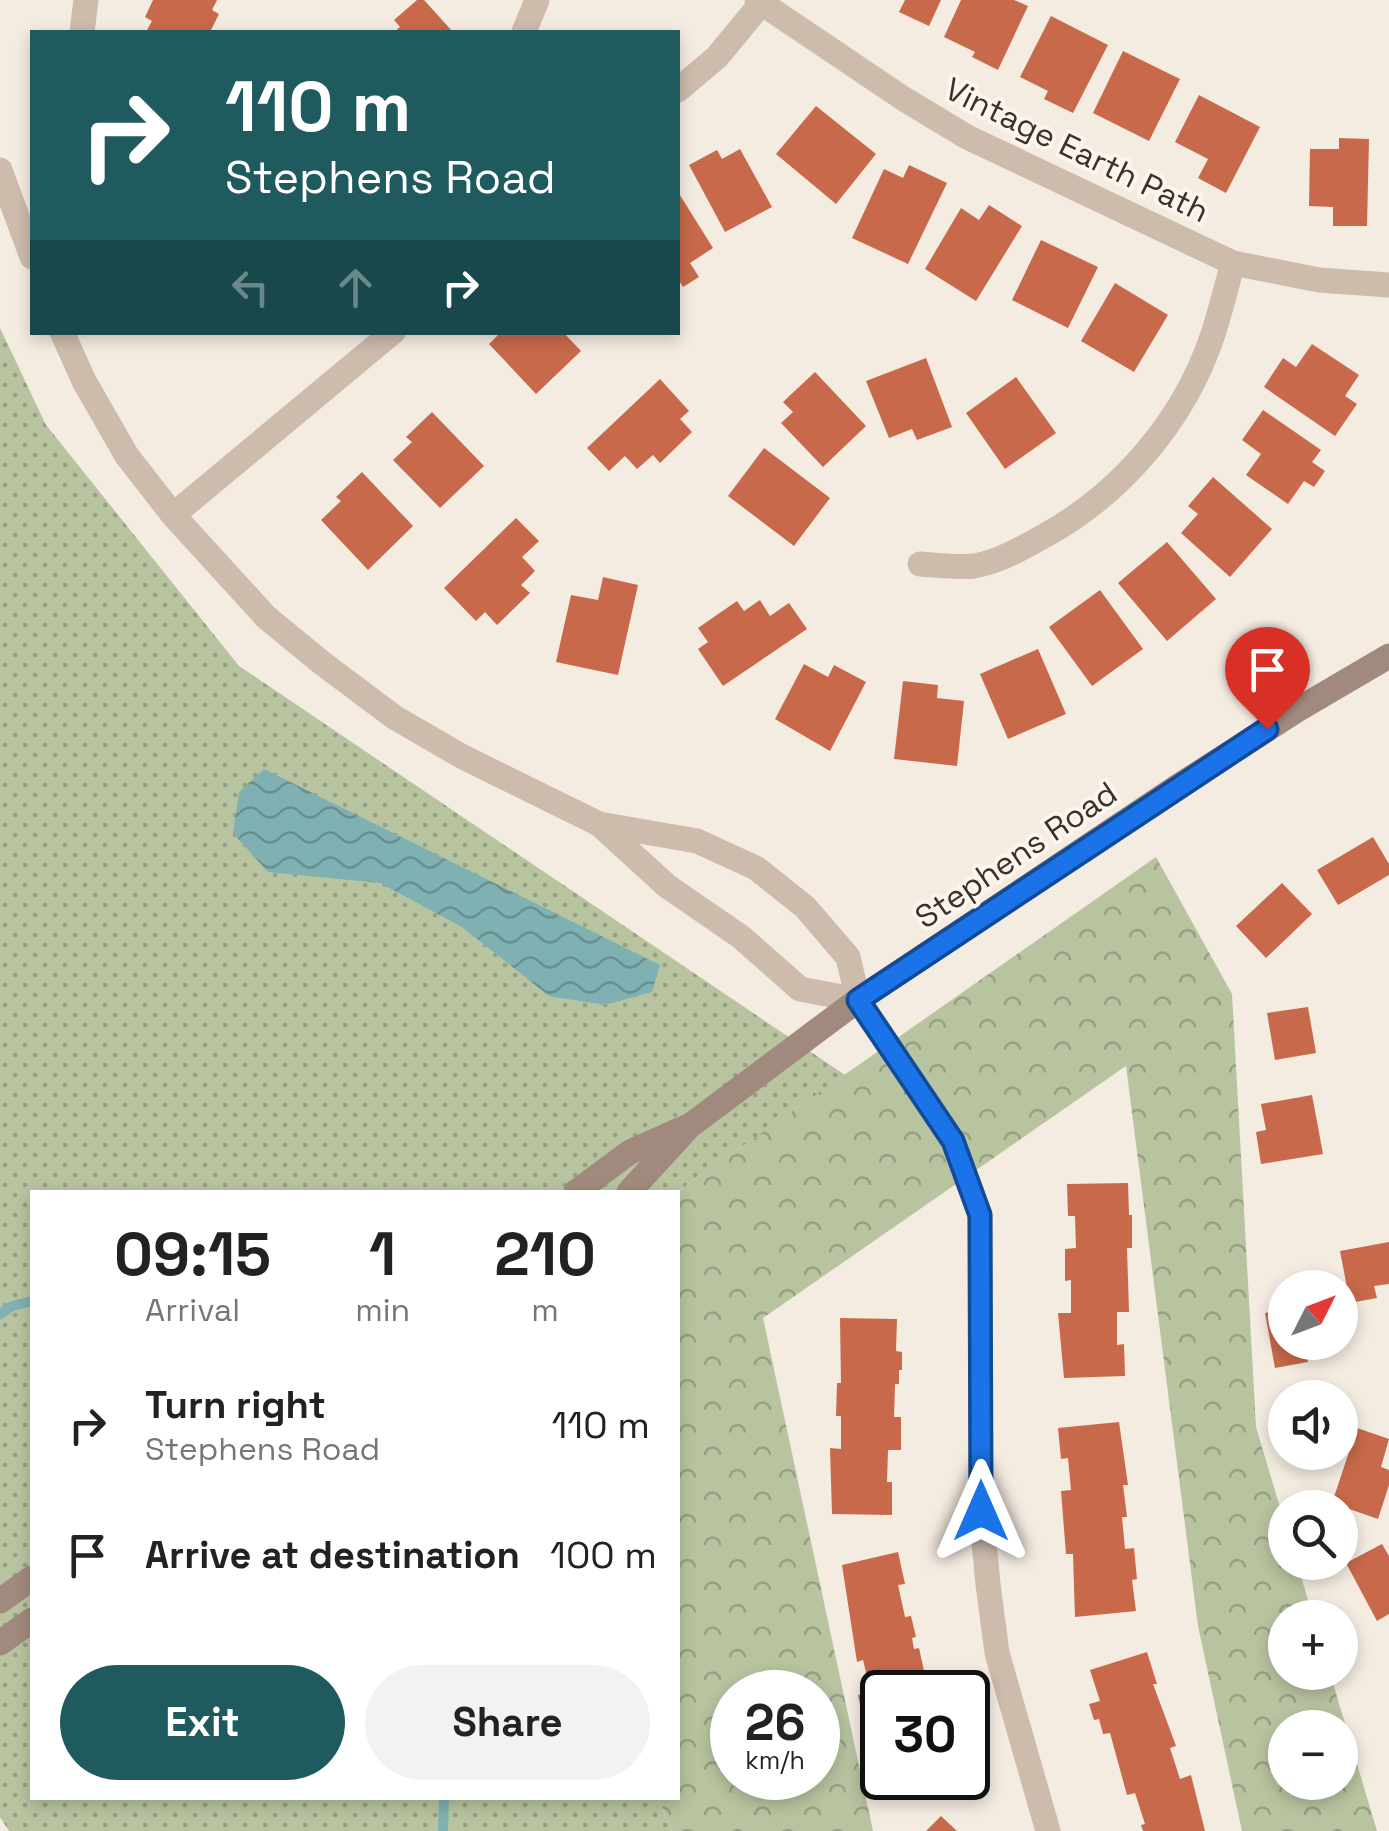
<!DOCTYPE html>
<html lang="en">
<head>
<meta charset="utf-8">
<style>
  :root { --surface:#fff; --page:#f2f2f2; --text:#222; --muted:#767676; --accent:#1f5a5e }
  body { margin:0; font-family:"Space Grotesk",sans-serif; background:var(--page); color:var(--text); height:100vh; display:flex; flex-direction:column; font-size:38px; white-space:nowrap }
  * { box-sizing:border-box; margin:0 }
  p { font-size:32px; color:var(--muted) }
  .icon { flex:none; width:55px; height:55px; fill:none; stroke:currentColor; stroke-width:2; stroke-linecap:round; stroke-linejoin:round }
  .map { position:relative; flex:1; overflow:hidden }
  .panel { position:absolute; left:30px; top:1190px; width:650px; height:610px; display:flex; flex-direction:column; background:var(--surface); border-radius:0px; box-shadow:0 5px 15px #0003 }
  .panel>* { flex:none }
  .hud { position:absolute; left:30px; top:30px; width:650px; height:305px; border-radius:0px; box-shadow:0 5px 15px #0003; background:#1f5a5e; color:#fff; overflow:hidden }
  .needle { width:65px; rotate:48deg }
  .controls { position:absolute; left:1268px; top:1270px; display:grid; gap:20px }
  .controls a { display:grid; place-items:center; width:90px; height:90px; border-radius:50%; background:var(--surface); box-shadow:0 5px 15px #0003; font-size:50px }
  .speed { position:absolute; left:710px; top:1670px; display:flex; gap:20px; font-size:50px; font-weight:700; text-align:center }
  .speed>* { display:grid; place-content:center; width:130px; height:130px; border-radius:50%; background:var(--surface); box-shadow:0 5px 15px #0003; line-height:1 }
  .speed small { font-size:25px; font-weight:400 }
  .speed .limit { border:5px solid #111; border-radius:15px; background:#fff; color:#111 }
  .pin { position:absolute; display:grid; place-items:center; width:85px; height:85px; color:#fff; margin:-102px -42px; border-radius:50% 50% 50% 0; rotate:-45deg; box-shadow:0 0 10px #0007 }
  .pin .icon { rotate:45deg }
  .me { position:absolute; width:110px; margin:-55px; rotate:0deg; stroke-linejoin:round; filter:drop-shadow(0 0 8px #0008) }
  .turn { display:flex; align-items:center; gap:35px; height:210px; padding:0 30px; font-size:45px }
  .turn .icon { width:130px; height:130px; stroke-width:2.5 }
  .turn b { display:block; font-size:70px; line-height:85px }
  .lanes { display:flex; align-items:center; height:95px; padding:0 30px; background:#0003; justify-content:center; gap:50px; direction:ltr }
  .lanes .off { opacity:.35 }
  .eta { display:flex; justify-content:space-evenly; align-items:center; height:170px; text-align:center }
  .eta b { font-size:60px; font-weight:800; line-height:70px }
  .primary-button { display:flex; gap:20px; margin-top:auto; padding:20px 30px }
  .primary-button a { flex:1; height:115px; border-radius:60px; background:var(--accent); color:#fff; font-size:40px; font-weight:800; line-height:115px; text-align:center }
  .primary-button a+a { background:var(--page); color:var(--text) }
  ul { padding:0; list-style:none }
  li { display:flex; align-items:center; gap:30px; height:130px; padding:0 30px }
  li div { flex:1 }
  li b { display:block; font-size:38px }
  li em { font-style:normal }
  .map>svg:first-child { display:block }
  .grass { fill:url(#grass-dots) }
  .forest { fill:url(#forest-crowns); fill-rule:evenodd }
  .water { fill:url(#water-waves) }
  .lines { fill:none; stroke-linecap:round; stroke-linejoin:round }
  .stream { stroke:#7fb0b2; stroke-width:10 }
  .building { fill:#c8694b }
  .street { stroke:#cdbbac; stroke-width:25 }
  .secondary { stroke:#a18a7d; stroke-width:25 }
  .route-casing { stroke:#114b97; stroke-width:25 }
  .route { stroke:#1a73e8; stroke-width:18 }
  .labels { text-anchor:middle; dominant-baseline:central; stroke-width:8; stroke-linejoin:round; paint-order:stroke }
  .street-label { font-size:32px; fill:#3b302b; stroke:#fbf5ee }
</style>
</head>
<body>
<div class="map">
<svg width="1389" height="1831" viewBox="0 0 1389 1831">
  <defs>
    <pattern id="grass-dots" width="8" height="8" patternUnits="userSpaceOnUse" patternTransform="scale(2.5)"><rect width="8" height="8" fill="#b8c4a0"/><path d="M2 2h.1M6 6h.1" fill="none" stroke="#97a083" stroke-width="1.8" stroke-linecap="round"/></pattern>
    <pattern id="forest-crowns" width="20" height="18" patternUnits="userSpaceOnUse" patternTransform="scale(2.5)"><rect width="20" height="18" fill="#b8c4a0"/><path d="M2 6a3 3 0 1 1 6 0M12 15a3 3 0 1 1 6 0" fill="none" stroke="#97a083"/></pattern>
    <pattern id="water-waves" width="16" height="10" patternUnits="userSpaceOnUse" patternTransform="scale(2.5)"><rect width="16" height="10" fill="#7fb0b2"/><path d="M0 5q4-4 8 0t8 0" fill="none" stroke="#699091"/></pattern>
  </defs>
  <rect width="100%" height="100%" fill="#f4ebe1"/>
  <path class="grass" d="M0,328L46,425L239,666L845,1075L677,1192H32V1798H658L672,1831H9L0,1817Z"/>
  <path class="forest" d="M1156,857L1232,994L1256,1427L1285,1524V1562L1297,1563L1313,1617L1285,1618V1672L1330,1673L1377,1831H1242L1198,1626L1126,1066L763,1318L873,1831H672L658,1798H678L677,1192ZM732,1692H818V1778H732ZM1285,1728H1340V1782H1285Z"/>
  <path class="water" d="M264,769L660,965L652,992L605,1005L549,996L462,927L380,883L268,872L233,833L239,792Z"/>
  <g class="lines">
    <path class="stream" d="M0,1314L12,1306L32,1301
      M443,1831L444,1798"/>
  </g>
  <path class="building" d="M153,0H217L212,10L219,14L210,32H146L152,21L145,17Z
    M417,0H424L453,32H394L400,27L394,20Z
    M905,0H941L929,26L899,12Z
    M961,0H1014L1028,6L998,70L972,57L975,52L944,37Z
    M1051,16L1108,45L1073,113L1044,99L1048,91L1020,77Z
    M1123,51L1180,79L1149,141L1093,113Z
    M1199,95L1260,127L1226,193L1198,178L1208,159L1175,142Z
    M816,106L876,154L836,204L776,154Z
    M1339,138L1369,139L1367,226H1333V207L1309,206L1310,149H1339Z
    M740,149L772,207L725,232L689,165L717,150L722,159Z
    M909,165L947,183L908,264L852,238L884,169L903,178Z
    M678,192L713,248L690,263L699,277L683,287L678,279Z
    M989,205L1022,226L976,301L925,269L961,208L979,220Z
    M1041,240L1098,267L1068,328L1012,300Z
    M1115,283L1168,315L1134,372L1081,341Z
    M501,332H563L581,351L536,394L489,344Z
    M1312,344L1359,375L1345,396L1357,404L1335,436L1264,387L1283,358L1296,367Z
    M926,358L952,427L917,440L912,429L889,438L866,381Z
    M815,372L866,426L823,467L781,423L793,412L783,402Z
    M1016,377L1056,433L1005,469L966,413Z
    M660,379L689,411L680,419L692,432L660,463L653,455L637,469L625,456L609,471L587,448Z
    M1263,410L1321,450L1312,462L1325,471L1314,487L1304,481L1288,504L1246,475L1261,454L1242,440Z
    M432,412L484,466L440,508L393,460L412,442L406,437Z
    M764,448L830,498L794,546L728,496Z
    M362,472L413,526L368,570L321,520L341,501L336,497Z
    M1213,477L1272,529L1230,577L1181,533L1198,514L1188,506Z
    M516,518L539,541L522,557L535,571L521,585L530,593L497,625L485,612L476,621L444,588Z
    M1167,542L1216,599L1167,641L1118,583Z
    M603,577L638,585L618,675L556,662L571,595L598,600Z
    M1100,590L1143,649L1092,686L1049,627Z
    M760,600L770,616L789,603L807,629L723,686L698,649L708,642L698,628L737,601L744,611Z
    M1038,649L1066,714L1008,739L980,674Z
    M804,664L828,677L834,665L866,682L830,751L775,719Z
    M903,681L938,685L937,698L964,701L957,766L894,759Z
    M1373,837L1389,864V875L1338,905L1317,870Z
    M1282,883L1312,914L1266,958L1236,926Z
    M1308,1007L1316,1053L1275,1060L1267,1013Z
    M1312,1095L1323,1154L1261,1164L1256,1132L1266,1130L1261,1104Z
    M1128,1183L1129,1215H1132V1248H1127L1129,1312H1117V1345L1124,1344L1125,1376L1064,1378L1058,1313H1071V1280L1065,1281V1249L1076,1248L1075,1216H1068L1067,1184Z
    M1389,1242V1284L1374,1286L1377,1298L1350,1303L1340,1251Z
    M1285,1309V1342H1305L1308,1362L1275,1368L1265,1313Z
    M840,1318L897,1319L896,1351L902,1352V1370H899V1384H895L894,1417H901V1450H888L887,1482H892V1515L832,1514L830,1448L841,1449V1416H836L837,1383H841Z
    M1119,1422L1128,1485H1123L1127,1517H1122L1125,1549L1134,1548L1137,1579L1132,1580L1136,1611L1075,1617L1073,1554H1066L1061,1491L1071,1490L1068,1458L1061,1459L1058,1428Z
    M1357,1428L1389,1439L1381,1467L1389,1470V1485L1378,1519L1332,1503Z
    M1382,1544L1389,1556V1614L1377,1621L1346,1563Z
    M898,1552L905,1584L898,1585L905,1617L911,1616L916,1637L912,1638L914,1649L919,1648L926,1680L916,1682L918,1692H882V1757L878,1758L871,1726L865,1727L858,1695L871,1692L863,1660L857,1662L842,1565Z
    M1147,1652L1157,1684H1153L1176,1746L1170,1748L1180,1779L1191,1775L1205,1831H1143L1141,1825L1145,1824L1135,1793L1127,1795L1110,1733L1103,1734L1099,1719L1094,1720L1089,1704L1100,1701L1090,1670Z
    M941,1816L957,1831H926Z"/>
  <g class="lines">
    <path class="street" d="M757,0L904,99L967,137L1233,263L1319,280L1389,285
      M82,32L86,0
      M524,32L537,0
      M678,90L717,57L764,0
      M0,170L32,257
      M62,332L84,381L127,456L173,515L266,617L322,663L394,717L463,757L599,824L697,841L756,868L805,907L848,957L858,1000L953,1141L980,1215L981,1511L988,1584L997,1653L1048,1831
      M173,515L393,332
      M920,564C937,565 957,568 974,566C998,562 1023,548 1044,536C1121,494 1184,420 1212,337C1220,313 1226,288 1233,263
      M599,824L667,886L741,937L800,989L858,1000"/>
    <path class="secondary" d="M576,1192L630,1152L691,1125L858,1000L1177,787L1297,710L1389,656
      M629,1192L686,1130
      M0,1601L32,1578
      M0,1643L32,1620"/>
  </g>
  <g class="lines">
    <g class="route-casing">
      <path id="route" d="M981,1511L980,1215L953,1141L858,1000L1267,729"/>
    </g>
    <use href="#route" class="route"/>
  </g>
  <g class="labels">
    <g class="street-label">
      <text transform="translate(1077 150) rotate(26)">Vintage Earth Path</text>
      <text transform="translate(1016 855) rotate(-34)">Stephens Road</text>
    </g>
  </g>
</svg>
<div class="controls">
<a><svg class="needle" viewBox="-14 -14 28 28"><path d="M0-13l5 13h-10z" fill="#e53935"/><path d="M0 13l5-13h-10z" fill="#767676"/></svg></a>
<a><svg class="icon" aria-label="sound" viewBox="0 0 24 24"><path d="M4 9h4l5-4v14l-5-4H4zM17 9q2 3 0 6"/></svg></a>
<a><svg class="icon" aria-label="search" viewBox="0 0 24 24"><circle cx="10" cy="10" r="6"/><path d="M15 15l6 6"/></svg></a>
<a>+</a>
<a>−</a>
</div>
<div class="speed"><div>26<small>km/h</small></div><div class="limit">30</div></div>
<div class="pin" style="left:1267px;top:729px;background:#d93025"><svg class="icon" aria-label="arrive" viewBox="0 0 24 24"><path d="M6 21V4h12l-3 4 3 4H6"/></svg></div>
<svg class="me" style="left:981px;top:1511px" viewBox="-20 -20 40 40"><path d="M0-17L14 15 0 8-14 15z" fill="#1a73e8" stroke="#fff" stroke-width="4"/></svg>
<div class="hud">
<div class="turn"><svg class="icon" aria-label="right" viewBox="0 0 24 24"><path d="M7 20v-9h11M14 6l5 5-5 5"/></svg><div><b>110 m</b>Stephens Road</div></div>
<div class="lanes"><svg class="icon off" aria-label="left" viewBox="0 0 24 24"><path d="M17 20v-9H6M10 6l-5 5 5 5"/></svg><svg class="icon off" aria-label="ahead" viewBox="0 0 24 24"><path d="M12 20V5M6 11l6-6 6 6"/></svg><svg class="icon" aria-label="right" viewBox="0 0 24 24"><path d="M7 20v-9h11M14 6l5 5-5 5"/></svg></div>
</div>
<section class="panel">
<div class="eta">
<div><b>09:15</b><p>Arrival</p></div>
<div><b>1</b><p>min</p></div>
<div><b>210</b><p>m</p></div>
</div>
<ul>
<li><svg class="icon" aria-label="right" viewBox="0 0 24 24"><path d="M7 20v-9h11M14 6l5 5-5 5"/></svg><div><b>Turn right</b><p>Stephens Road</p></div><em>110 m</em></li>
<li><svg class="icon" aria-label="arrive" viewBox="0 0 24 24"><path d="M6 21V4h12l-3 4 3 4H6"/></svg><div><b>Arrive at destination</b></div><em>100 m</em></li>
</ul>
<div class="primary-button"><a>Exit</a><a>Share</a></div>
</section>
</div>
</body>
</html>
